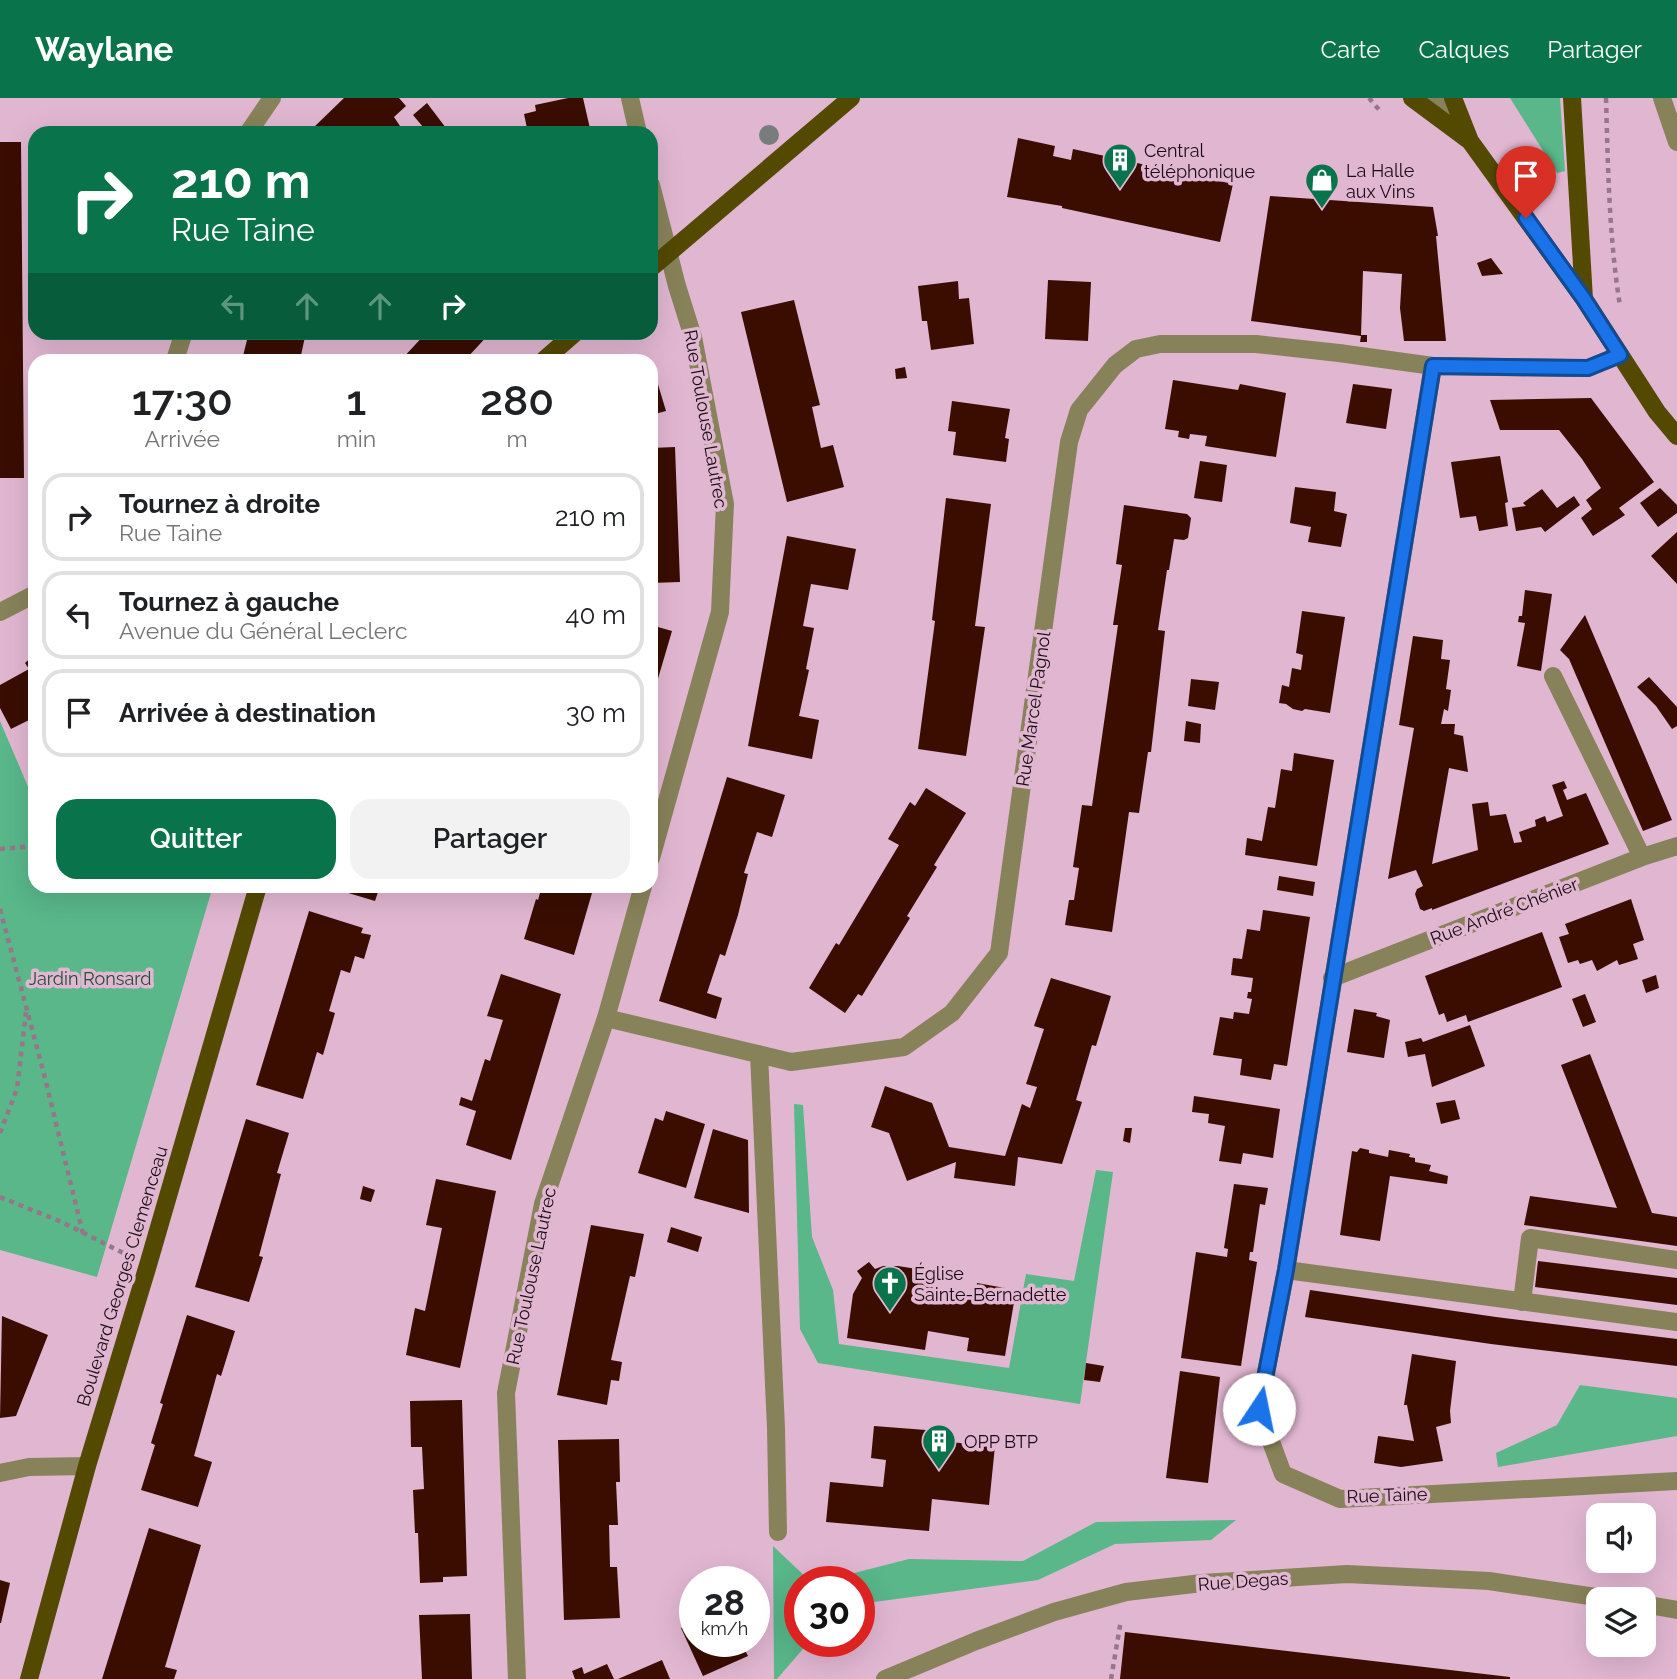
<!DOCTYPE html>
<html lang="fr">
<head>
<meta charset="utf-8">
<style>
  :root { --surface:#fff; --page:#f2f2f2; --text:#202124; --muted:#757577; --line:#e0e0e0; --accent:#09734c }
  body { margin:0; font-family:Raleway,sans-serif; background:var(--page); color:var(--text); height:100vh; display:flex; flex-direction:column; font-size:26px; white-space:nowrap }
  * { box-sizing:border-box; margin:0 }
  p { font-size:23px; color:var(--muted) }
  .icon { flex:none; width:38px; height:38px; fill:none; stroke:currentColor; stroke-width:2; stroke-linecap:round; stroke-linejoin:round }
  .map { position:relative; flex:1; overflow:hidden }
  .drawer { position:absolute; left:28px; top:256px; width:630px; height:539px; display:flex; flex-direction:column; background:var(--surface); border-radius:21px; box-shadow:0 7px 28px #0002 }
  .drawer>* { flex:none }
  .top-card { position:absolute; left:28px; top:28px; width:630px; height:214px; border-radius:21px; box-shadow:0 7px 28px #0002; background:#09734c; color:#fff; overflow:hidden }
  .tools { position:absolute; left:1586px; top:1405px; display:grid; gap:14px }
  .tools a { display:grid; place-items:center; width:70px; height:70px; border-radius:14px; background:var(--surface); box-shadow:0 7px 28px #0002; font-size:35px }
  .speed { position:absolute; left:679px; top:1468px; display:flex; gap:14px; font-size:35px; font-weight:700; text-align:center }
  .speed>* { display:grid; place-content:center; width:91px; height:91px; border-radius:50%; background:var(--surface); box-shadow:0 7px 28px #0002; line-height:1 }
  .speed small { font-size:18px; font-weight:400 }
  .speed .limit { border:10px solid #d22; background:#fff; color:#111 }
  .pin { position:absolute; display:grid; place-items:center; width:60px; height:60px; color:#fff; margin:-72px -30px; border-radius:50% 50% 50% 0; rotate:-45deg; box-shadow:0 0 7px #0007 }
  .pin .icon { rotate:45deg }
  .me { position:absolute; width:77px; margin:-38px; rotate:11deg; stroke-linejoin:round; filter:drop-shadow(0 0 5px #0008) }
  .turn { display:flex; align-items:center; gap:24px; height:147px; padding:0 28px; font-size:32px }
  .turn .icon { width:91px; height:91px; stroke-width:2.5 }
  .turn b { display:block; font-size:49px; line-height:60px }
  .lanes { display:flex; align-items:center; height:66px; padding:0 28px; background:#0003; justify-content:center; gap:35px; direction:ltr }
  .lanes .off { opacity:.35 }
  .eta { display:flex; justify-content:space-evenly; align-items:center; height:119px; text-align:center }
  .eta b { font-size:42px; font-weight:600; line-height:49px }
  .primary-button { display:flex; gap:14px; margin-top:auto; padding:14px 28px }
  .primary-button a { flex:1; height:80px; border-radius:21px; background:var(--accent); color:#fff; font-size:28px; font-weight:600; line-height:80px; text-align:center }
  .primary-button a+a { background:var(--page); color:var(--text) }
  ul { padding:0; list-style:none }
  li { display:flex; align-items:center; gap:21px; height:88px; margin:0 14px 10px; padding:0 14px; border:4px solid var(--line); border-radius:21px }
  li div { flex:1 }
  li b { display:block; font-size:26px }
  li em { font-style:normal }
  header { display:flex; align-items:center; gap:42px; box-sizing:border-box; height:98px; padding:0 35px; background:var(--accent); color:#fff }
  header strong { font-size:33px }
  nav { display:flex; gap:38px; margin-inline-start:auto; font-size:24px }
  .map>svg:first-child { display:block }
  .green { fill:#59b78a }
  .building { fill:#3a0d00 }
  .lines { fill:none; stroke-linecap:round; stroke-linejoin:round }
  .path { stroke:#96768a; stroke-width:4.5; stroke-dasharray:5 5; stroke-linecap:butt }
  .minor { stroke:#88825a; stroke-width:18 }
  .major { stroke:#544900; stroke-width:18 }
  .tree { fill:#777d7d }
  .route-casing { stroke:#114b97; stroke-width:18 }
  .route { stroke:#1a73e8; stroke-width:12 }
  .labels { text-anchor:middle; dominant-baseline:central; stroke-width:7; stroke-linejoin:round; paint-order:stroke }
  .poi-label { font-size:18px; fill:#1a0c15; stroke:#e1b6d1; text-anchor:start }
  .street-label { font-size:18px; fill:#1a0c15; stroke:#e1b6d1 }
  .park-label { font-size:18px; fill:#214e38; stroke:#e1b6d1 }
</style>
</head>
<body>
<header>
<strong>Waylane</strong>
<nav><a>Carte</a><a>Calques</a><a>Partager</a></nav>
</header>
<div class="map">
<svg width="1677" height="1581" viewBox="0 0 1677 1581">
  <rect width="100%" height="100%" fill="#e1b6d1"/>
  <path class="green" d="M1510,0H1560L1565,73L1557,75Z
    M0,623L35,705V788H213L97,1179L0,1152Z
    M794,1006L803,1007L812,1139L833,1192L839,1246L1009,1270L1026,1176L1074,1183L1096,1072L1113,1074L1080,1306L818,1265L800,1231Z
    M1580,1287L1677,1300V1338L1498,1369L1496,1355L1557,1327Z
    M1236,1422L1211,1442L1115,1446L1038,1482L874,1504L859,1510V1484H819L909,1461L1023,1463L1096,1424Z
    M773,1448L811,1484H800V1544H809L777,1581H774Z"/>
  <path class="building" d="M344,0H399L406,8L394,19L400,28L392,35H314L311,32Z
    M568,0H583L591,35H528L524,16L536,13L535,7Z
    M427,5L446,30L440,35H428L413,17Z
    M1018,40L1055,48L1053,58L1071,62L1073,51L1233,86L1220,144L1062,110V108L1007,99Z
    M0,44H21L24,380H0Z
    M1270,98L1433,109L1438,138H1436L1446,243H1404L1400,210L1402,176L1363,173L1361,237H1367V244H1360L1361,238L1251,223Z
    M1491,160L1503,176L1482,178L1477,165Z
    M1048,182L1091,184L1088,243L1045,241Z
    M958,183L959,201L969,200L974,246L931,252L927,223H922L918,188Z
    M794,202L820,307L812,309L821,350L833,347L844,389L787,404L741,214Z
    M249,234H306L300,262H242Z
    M427,234H491L465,262H401Z
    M651,263L666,313L651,317Z
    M905,269L907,280L896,281L895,271Z
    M1173,282L1238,292L1240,286L1286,295L1276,359L1205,348L1207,338L1190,336L1189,341L1178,339L1179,333L1165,331Z
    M1353,286L1392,291L1386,331L1346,325Z
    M1591,300L1654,384L1619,410L1625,417L1593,438L1581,420L1592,411L1586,402L1601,390L1582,361L1559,332H1500L1490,302Z
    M952,303L1010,311L1005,340L1009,341L1006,364L953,357L956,334L948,333Z
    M675,349L680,484L651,485V350Z
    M1500,358L1508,404L1505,405L1508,428L1479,433L1476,418L1460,420L1451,364Z
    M1200,363L1227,367L1222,404L1194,400Z
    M1295,389L1336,394L1334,413L1347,416L1341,449L1308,444L1311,429L1290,425Z
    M1660,390L1677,407V415L1658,429L1640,405Z
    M1542,391L1557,410L1574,398L1580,407L1545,434L1541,429L1516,433L1512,410L1526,408L1523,405Z
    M946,400L991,406L975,528L985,529L966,658L918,651L935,523L932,522Z
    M1124,407L1187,416L1191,420L1188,440L1184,442L1174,441L1169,472H1167L1158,532L1165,533L1151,654H1148L1139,715L1129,714L1112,834L1065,827L1069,802H1074L1079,770L1073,769L1082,707L1092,708L1118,527H1113L1122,467L1116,466Z
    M1677,434V486L1651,458Z
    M787,438L856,451L848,492L811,486L803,528L814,530L806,571L809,572L799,618L819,622L812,661L748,648Z
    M1525,492L1552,496L1541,573L1517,568L1525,525L1518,524L1519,518H1522Z
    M1302,513L1345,519L1330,615L1305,611L1302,613L1293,611L1286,606L1279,605L1282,587L1289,589L1292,570L1301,572L1303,557L1296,555Z
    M1585,517L1672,722L1643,733L1569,561L1560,552Z
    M651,527L672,533L652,601H651Z
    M1413,538L1443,542L1441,561L1450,562L1446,591L1451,592L1448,613L1444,611L1441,626H1455L1454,636L1463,638L1468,674L1449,670L1432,766L1478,752L1472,706L1488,704L1490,718L1506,716L1514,745L1522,744L1519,734L1536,728L1535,722L1545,718L1547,724L1563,718L1552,687L1564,683L1567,690L1563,692L1567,702L1586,695L1609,746L1432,812V810L1424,813L1420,811L1415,796L1417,791L1423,788L1416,772L1388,781L1414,630L1399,627Z
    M35,556V627L31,621L11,631L0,610V587L29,571L25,565Z
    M1649,579L1677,609V628L1672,631L1656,608L1637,589Z
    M1191,581L1219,584L1215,612L1188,608Z
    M1186,623L1201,626L1200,645L1184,643Z
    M1294,655L1334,662L1317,768L1245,757L1247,740L1262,743L1268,709L1275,710L1281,671L1292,673Z
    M727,679L785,697L772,739L757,734L744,775L748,776L738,817L725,858L720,856L707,895L722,900L716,921L659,903Z
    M926,690L966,715L934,767L937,769L907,818L910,820L862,898L858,896L845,915L809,890L836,845L839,847L899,747L888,741L910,704L915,708Z
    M1279,778L1315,784L1313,798L1277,792Z
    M325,788H380L375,803Z
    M542,788H594L574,857L524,841L536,801L538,802Z
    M1631,801L1644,842L1633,846L1638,861L1619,867L1617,862L1597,873L1592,862L1580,866L1578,862L1568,865L1559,839L1569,836L1565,826Z
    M1263,812L1310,819L1287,968L1274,966L1271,982L1240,977L1242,961L1213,957L1220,919L1233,921L1234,914L1249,916L1252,901L1247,900L1248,894H1251L1253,880L1231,877L1233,860L1242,861L1247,831L1260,833Z
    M309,813L363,830L361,835L371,837L364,861L355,858L350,875L341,872L329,913L335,915L323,957L317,954L303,1001L256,987Z
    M1542,834L1562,889L1468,924L1466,917L1447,924L1444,915L1439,917L1425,878Z
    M501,876L561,896L511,1062L466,1047L476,1013L459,1007L461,999L472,1003L485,961L490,963L503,922L487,918Z
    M1656,877L1659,890L1646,895L1642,882Z
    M1051,880L1111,898L1096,948L1092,947L1076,1002L1082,1004L1062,1066L1018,1059L1015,1088L954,1080L956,1064L907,1083L889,1035L871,1029L885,988L932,1005L949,1049L1005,1058L1022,1006L1030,1010L1037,989L1026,986L1044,931L1034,928Z
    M1585,896L1596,924L1583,929L1572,901Z
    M1354,911L1377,915L1376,918L1390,922L1384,960L1347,954Z
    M1470,927L1485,968L1432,989L1425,956L1408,959L1405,944L1421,940L1423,944Z
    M1590,956L1652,1115L1677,1119V1148L1524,1127L1530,1098L1617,1110L1561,967Z
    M1194,998L1280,1011L1273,1060L1243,1055L1241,1066L1219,1063L1225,1028L1208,1025L1209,1016L1192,1014Z
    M1455,1002L1460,1021L1441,1026L1436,1005Z
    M666,1013L705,1026L686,1090L638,1075L655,1020L663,1023Z
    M246,1021L289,1035L277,1075L281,1076L259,1158L263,1159L249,1204L195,1189Z
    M1125,1030H1132L1130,1045L1123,1043Z
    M713,1031L748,1042L749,1115L694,1100Z
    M1360,1050L1369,1052V1055L1388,1059L1389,1052L1410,1056L1409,1059L1415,1060V1064L1431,1067L1429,1073L1448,1078L1447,1086L1390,1078L1380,1143L1340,1137L1352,1053L1357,1054Z
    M436,1081L496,1093L460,1270L406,1257L415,1210L425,1213L442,1130L426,1127Z
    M1234,1086L1268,1090L1265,1107L1260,1106L1253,1154H1250L1249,1162L1257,1164L1241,1268L1181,1260L1196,1154L1227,1159L1228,1151L1224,1150Z
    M363,1088L375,1092L371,1104L360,1101Z
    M591,1127L644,1136L635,1179L630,1178L611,1262L622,1264L619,1283L611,1282L607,1307L557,1297Z
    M671,1129L702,1139L698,1154L667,1144Z
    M1538,1163L1677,1180V1207L1535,1189Z
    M869,1164L875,1171L883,1168H898L936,1174L933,1195L975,1202L977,1185L1016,1192L1005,1258L967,1253L969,1240L928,1233L925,1252L847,1240L853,1196L862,1180L857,1173Z
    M1310,1192L1496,1219L1677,1241V1268L1491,1246L1305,1219Z
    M187,1217L235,1233L221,1278L217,1276L194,1358L212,1364L198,1409L141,1392L155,1347L151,1345L163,1306L160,1305Z
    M2,1218L48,1237L16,1318L0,1320Z
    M1412,1256L1456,1263L1450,1313L1451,1325L1436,1329L1443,1363L1401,1369L1374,1365L1378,1338L1414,1343L1407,1307H1404Z
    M1086,1265L1104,1268L1100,1284L1084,1282Z
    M1180,1273L1220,1279L1208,1385L1166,1380Z
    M462,1302L467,1478L443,1479V1484L420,1485L418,1435H415L413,1392L424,1391L422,1349H411L410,1303Z
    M874,1328L939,1333L938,1343L995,1348L989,1407L932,1401L929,1433L826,1424L830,1384L883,1389L886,1362L871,1360Z
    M619,1341L620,1384H616L618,1427H609L610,1469H617L620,1520L564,1522L558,1342Z
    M149,1430L201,1447L165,1569L177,1572L174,1581H102Z
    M0,1482L10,1485L1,1525H0Z
    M470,1516L472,1581H422L419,1517Z
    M695,1524V1544H741L748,1558L703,1578L681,1530Z
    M1125,1534L1510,1579V1581H1120Z
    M662,1562L670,1581H618Z
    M607,1566L614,1581H575L572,1573L582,1569L584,1576Z"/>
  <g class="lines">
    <path class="path" d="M1369,0L1381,14
      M1606,0C1608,70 1609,139 1620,208
      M0,751L35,748
      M0,811L44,976L83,1136
      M0,1035L17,991L26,914
      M0,1099L62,1124L125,1156
      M1111,1581L1121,1522"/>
    <path class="minor" d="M630,0L638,35
      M1436,0L1463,34
      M1662,0L1677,44
      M248,35L272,0
      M651,87L677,188L693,239L725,406L720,514L651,760
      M175,262L184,234
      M1433,268L1286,1172L1259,1311L1283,1376L1340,1401L1677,1383
      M0,514L35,496
      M1553,578L1642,759
      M1332,880L1642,759L1677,748
      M606,920L791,964L904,949L952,915L999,855L1069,344L1079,312L1115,267L1136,251L1160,246H1256L1339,255L1433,268L1568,270H1588L1620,257
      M759,956L776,1330L778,1434
      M1286,1172L1677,1224
      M1522,1204L1530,1140L1677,1162
      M0,1375L29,1369L87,1368
      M1643,1506L1677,1512
      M517,1581L506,1295L543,1106L606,920L643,788
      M885,1581L976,1543L1054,1514L1126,1494L1202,1485L1347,1476L1489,1483L1616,1502"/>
    <path class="major" d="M1412,0L1470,43
      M1453,0L1470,43L1584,201L1657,314L1677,338
      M1572,0L1584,201
      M651,170L851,0
      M544,262L576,234
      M29,1581L87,1368L148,1167L258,788"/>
  </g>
  <circle class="tree" cx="769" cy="37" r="10"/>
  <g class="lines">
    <g class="route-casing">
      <path id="route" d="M1259,1311L1286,1172L1433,268L1588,270L1620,257L1584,201L1526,120"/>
    </g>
    <use href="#route" class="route"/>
  </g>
  <defs>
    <g id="building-pin" transform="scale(1.75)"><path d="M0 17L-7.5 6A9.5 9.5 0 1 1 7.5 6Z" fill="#09734c" stroke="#e1b6d1"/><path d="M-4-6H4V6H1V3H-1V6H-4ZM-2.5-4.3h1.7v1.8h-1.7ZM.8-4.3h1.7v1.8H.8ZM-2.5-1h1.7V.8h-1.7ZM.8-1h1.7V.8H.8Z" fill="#fff"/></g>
    <g id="shop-pin" transform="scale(1.75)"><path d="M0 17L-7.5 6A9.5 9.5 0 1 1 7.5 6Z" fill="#09734c" stroke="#e1b6d1"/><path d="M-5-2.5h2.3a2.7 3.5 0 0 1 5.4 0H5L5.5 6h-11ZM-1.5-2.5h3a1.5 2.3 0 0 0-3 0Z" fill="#fff"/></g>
    <g id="church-pin" transform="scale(1.75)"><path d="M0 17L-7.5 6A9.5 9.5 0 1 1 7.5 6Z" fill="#09734c" stroke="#e1b6d1"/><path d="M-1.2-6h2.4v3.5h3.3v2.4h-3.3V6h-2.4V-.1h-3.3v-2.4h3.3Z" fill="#fff"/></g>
  </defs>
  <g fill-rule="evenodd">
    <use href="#building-pin" x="1120" y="62"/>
    <use href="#shop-pin" x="1322" y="82"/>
    <use href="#church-pin" x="890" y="1185"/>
    <use href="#building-pin" x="939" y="1343"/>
  </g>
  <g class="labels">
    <g class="poi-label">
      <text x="1144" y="52">Central<tspan x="1144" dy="21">téléphonique</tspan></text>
      <text x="1346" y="72">La Halle<tspan x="1346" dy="21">aux Vins</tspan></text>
      <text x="914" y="1175">Église<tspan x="914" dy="21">Sainte-Bernadette</tspan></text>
      <text x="964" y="1343">OPP BTP</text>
    </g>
    <g class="street-label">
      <text transform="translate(706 321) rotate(80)">Rue Toulouse Lautrec</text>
      <text transform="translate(1033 611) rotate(-82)">Rue Marcel Pagnol</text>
      <text transform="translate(1504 813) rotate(-21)">Rue André Chénier</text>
      <text transform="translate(122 1178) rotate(-73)">Boulevard Georges Clemenceau</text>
      <text transform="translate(531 1178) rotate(-78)">Rue Toulouse Lautrec</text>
      <text transform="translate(1387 1397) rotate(-2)">Rue Taine</text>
      <text transform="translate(1243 1483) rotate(-4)">Rue Degas</text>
    </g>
    <g class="park-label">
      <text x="90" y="880">Jardin Ronsard</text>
    </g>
  </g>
</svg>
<div class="tools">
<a><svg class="icon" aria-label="sound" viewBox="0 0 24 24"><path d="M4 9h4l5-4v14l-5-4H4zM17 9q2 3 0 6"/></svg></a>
<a><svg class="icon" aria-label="layers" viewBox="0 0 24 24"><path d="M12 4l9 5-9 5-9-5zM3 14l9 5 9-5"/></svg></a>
</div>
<div class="speed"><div>28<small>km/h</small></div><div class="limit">30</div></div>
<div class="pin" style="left:1526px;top:120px;background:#d93025"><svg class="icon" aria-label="arrive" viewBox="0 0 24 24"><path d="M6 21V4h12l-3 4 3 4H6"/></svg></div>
<svg class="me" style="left:1259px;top:1311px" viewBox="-20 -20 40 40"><circle r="19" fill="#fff"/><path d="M0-13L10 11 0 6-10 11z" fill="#1a73e8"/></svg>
<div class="top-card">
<div class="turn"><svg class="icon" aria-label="right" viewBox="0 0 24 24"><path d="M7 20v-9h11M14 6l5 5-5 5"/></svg><div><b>210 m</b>Rue Taine</div></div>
<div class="lanes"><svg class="icon off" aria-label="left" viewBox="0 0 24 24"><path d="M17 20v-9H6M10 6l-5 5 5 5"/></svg><svg class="icon off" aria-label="ahead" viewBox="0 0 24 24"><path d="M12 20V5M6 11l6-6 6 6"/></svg><svg class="icon off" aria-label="ahead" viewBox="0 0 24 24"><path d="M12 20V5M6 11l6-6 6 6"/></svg><svg class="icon" aria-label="right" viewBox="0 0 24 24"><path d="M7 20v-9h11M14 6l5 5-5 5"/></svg></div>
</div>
<section class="drawer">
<div class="eta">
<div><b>17:30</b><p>Arrivée</p></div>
<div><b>1</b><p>min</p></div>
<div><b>280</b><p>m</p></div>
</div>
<ul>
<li><svg class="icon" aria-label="right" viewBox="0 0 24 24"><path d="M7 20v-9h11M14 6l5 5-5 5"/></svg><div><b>Tournez à droite</b><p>Rue Taine</p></div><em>210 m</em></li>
<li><svg class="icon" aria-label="left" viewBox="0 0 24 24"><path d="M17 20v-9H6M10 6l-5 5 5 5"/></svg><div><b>Tournez à gauche</b><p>Avenue du Général Leclerc</p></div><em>40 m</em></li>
<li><svg class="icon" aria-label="arrive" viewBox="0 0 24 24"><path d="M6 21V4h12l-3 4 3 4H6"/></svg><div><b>Arrivée à destination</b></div><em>30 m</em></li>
</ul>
<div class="primary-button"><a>Quitter</a><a>Partager</a></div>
</section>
</div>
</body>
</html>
